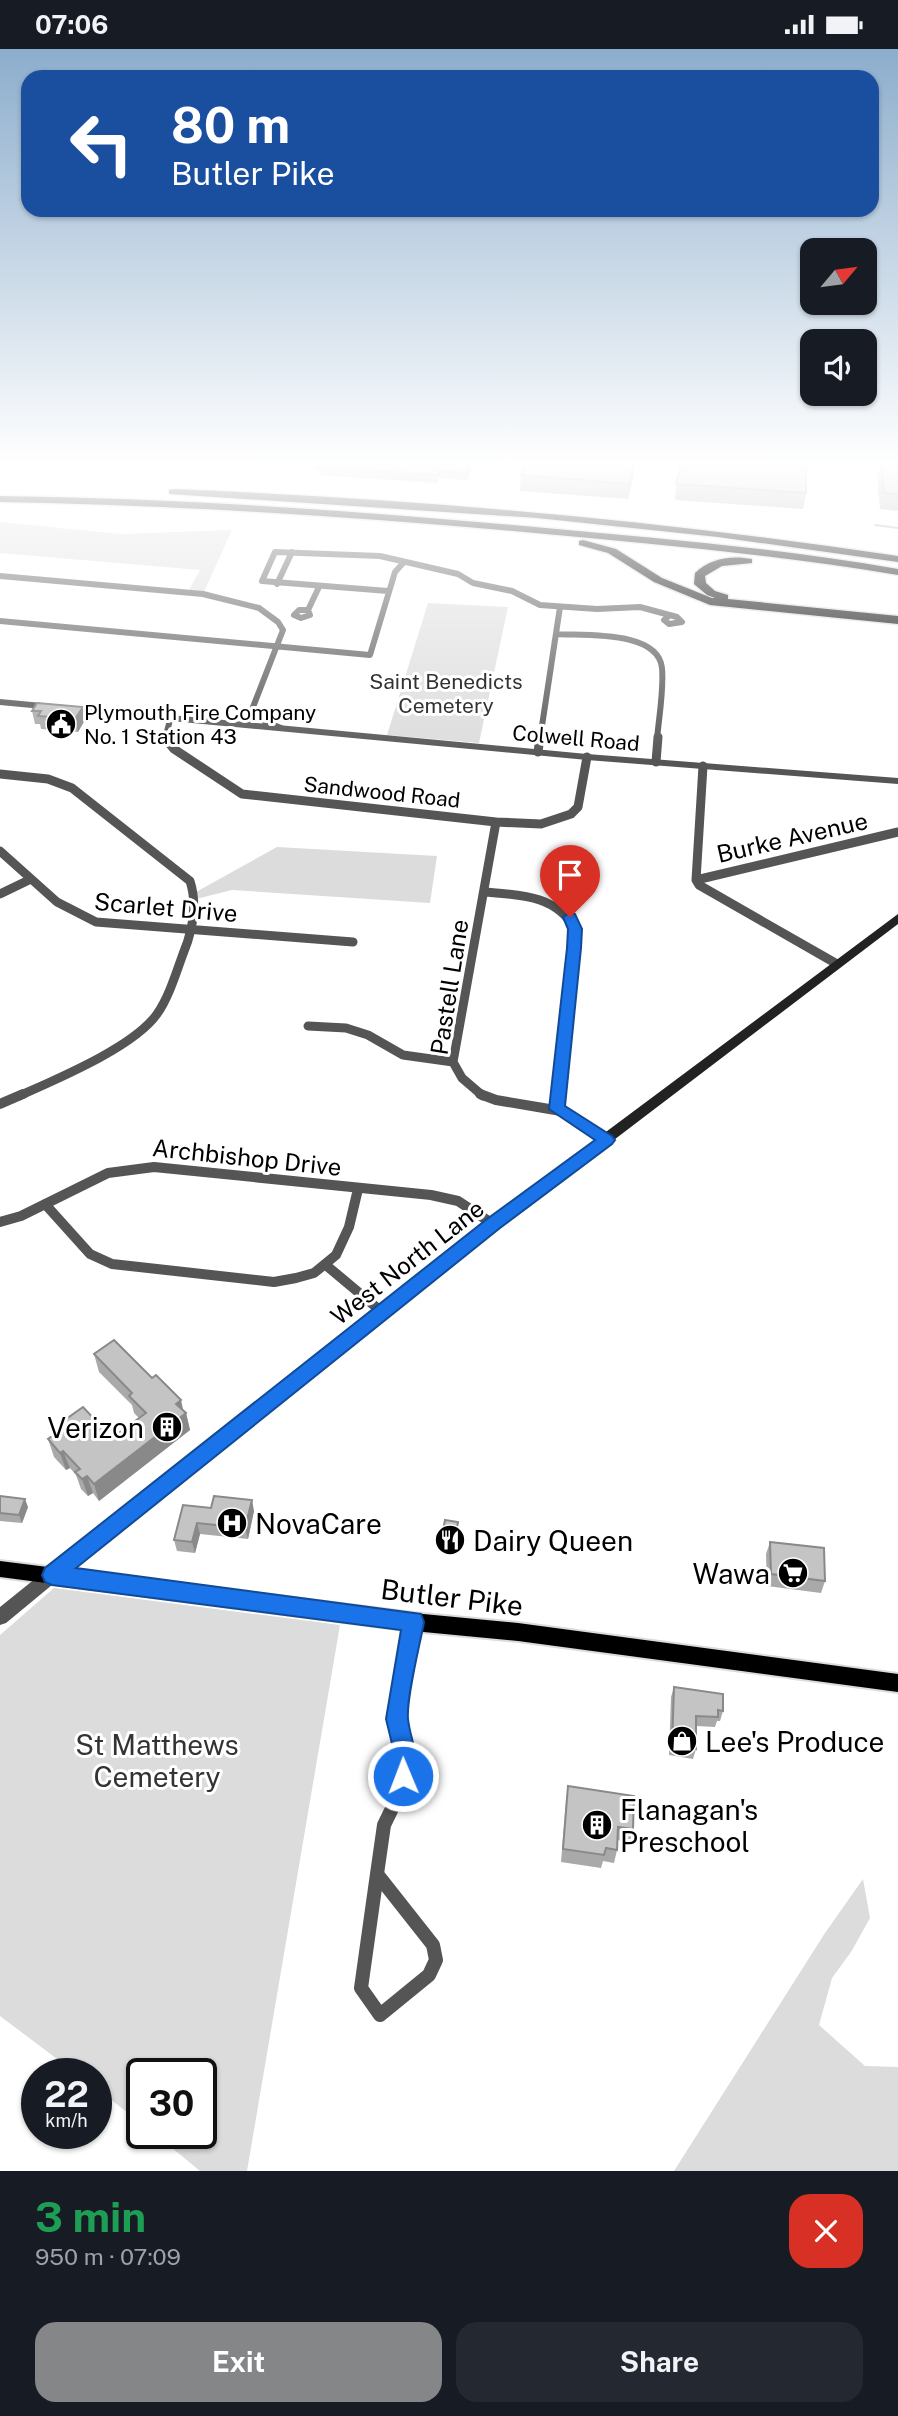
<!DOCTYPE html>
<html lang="en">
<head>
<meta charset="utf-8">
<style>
  :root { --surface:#171b24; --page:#242831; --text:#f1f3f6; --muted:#9ea1a6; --accent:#858687 }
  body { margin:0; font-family:"Public Sans",sans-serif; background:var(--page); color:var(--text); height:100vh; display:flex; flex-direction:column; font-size:26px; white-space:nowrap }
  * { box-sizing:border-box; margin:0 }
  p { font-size:23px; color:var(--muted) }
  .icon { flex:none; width:38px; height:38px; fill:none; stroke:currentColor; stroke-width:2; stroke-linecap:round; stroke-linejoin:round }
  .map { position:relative; height:2122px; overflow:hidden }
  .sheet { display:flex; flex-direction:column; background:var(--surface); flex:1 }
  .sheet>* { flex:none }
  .hud { position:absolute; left:21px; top:21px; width:858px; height:147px; border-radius:21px; box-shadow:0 2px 5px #0004; background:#1a4fa0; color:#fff; overflow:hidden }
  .needle { width:46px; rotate:61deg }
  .tools { position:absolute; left:800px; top:189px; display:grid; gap:14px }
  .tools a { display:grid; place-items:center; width:77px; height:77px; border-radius:14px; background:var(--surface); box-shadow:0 2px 5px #0004; font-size:35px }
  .speed { position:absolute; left:21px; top:2009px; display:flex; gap:14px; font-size:35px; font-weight:700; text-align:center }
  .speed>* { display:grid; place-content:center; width:91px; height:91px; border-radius:50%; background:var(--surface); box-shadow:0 2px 5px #0004; line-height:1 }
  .speed small { font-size:18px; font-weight:400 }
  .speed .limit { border:4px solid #111; border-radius:10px; background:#fff; color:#111 }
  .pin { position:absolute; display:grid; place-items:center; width:60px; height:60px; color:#fff; margin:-72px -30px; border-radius:50% 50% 50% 0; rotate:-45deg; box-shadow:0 0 7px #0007 }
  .pin .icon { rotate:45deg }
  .me { position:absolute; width:77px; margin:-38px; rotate:359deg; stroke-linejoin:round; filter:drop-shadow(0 0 5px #0008) }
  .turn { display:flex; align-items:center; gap:24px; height:147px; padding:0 35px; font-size:32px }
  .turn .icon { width:91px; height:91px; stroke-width:2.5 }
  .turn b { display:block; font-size:49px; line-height:60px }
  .round { display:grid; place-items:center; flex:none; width:74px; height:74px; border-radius:21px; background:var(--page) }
  .head { display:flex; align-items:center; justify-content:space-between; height:119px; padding:0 35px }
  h1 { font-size:42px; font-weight:700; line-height:52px; color:#1e9e55 }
  .cta { display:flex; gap:14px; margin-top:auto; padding:14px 35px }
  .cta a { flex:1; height:80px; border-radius:21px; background:var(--accent); color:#fff; font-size:28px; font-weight:700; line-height:80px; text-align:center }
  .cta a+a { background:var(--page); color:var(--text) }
  .status { display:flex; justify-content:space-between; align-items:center; height:49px; padding:0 35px; background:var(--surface); direction:ltr }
  .status svg { height:19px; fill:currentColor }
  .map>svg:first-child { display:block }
  .green { fill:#dcdcdc }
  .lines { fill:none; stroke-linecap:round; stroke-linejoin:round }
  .stream { stroke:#a3a3a3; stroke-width:2 }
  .primary-casing { stroke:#dbdbdb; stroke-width:4 }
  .motorway-casing { stroke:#dbdbdb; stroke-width:3 }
  .minor-far3 { stroke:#555; stroke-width:6 }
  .minor-far2 { stroke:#555; stroke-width:9 }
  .minor-far1 { stroke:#555; stroke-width:10 }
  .minor { stroke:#555; stroke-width:14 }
  .tertiary { fill:#555; fill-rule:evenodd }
  .secondary { fill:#222; fill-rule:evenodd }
  .primary { fill:#000; fill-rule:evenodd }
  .motorway { fill:#000; fill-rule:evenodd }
  .wall { fill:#a9a9a9 }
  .shaded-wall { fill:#898989 }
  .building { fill:#c4c4c4; stroke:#898989; stroke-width:2 }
  .route { fill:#1a73e8; stroke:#114b97; stroke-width:2 }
  .labels { text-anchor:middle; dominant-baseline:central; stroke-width:6; stroke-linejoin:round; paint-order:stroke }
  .far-park-label { font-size:21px; fill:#333; stroke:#fff }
  .far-poi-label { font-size:21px; fill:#000; stroke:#fff; text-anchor:start }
  .far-street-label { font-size:21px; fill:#000; stroke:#fff }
  .street-label { font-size:24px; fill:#000; stroke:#fff }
  .near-poi-label { font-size:28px; fill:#000; stroke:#fff; text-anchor:start }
  .near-street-label { font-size:28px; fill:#000; stroke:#fff }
  .near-park-label { font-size:28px; fill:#333; stroke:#fff }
</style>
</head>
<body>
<div class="status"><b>07:06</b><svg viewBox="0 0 49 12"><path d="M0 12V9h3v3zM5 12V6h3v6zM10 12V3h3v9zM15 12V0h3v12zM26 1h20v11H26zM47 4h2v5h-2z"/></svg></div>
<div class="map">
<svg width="898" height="2122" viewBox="0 0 898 2122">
  <rect width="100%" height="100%" fill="#fff"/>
  <path class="green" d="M0,473L121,485L232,481L203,545L188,543L200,521L0,504Z
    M428,554L508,558L479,694L387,686Z
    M277,798L437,807L430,854L232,841L196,850V843Z
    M54,1539L340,1576L247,2122H200L154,2084H201V2025H142V2075L96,2039V2025H77L0,1967V1586Z
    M863,1830L870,1869L851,1903L832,1929L819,1976L865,2017L898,2018V2122H674L825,1884Z"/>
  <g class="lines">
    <path class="stream" d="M875,476L898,479"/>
    <g class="primary-casing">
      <path id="primary" d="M0,1512L413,1564L518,1574L898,1625V1643L518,1592L413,1582L0,1528Z"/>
    </g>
    <g class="motorway-casing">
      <path id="motorway" d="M173,440C416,450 657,471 898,507V513L718,488L537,469L169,445V441Z
        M0,447C179,449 357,462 535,478C656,489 778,499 898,520V526C778,506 656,495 535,484C357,468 179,456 0,453Z
        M583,491L616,500L662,529L712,549H715L707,546L694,535L695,524C710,509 732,506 752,510V514L722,517L705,527L706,534L715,542L728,546V550L898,567V575L710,556L654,533L608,504L579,496V492Z"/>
    </g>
    <path class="minor-far3" d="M0,527L203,545L259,559L278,573L283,581L246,676
      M277,535L292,503
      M388,542L262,532L275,503L380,507L458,525L473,534L512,542L540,556L597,560L640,558L677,568L682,573L669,575L664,571L669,567
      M299,561H308L310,566L301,569L294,566Z
      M308,561L319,538
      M0,572L370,606L395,523L404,513
      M556,585C584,587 658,581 662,619C664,641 659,667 657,690
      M252,661L259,670L281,679
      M165,690L170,671
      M540,690L560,558"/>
    <path class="minor-far2" d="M164,688L174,700L242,745L496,773L541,775L571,765L578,758L587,708
      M538,703L540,688
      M656,713L658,688
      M703,717L696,831L699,836L837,915
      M0,725L48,730L72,739L190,832C198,857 193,881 183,905C176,924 169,948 157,965C134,998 57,1030 19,1047
      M0,802L57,853L96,873L353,893
      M696,831L898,783
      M485,843C520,846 556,846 575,880L558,1047
      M0,845L31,830
      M308,977L346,979L368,986L403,1006L453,1013
      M483,1047L462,1029L453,1013L496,773"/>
    <path class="minor-far1" d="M480,1045L496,1051L561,1062L607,1091
      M0,1055L23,1045
      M557,1060L559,1045
      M45,1155L90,1205L112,1215L274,1233L296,1229L314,1224L336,1206L349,1178L358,1140
      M0,1173L21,1167L108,1124L154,1118L431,1146L458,1152L493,1175
      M327,1217L382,1263"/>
    <path class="minor" d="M377,1825L433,1896L436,1911L429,1926L380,1966L361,1939Z
      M377,1825L384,1776L402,1739L406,1703L397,1670L413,1573"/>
    <path class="tertiary" d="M0,650L587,705L898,729V735L587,711L0,656Z
      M52,1519L58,1521L60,1526L58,1531L6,1574L0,1576V1558L46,1521Z"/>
    <path class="secondary" d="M898,865V875L498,1179L58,1532L52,1535L46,1532L43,1526L46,1520L488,1171Z"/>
    <use href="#primary" class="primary"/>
    <use href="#motorway" class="motorway"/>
  </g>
  <path class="wall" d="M296,416H473L467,431L439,429L438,434L319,426V420L296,418Z
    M635,416L628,450L520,442L521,426Z
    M880,416H898V462L880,460L877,427Z
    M676,435L806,444L803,460L675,451Z
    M37,654L85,671L78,683L41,680L40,675H35L32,662Z
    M94,1305L183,1362L186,1364L190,1381L99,1452L93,1444L88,1447L81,1440L76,1426L70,1419L66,1421L54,1408L48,1390L64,1378L62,1373L112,1389L139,1369L134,1364L132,1356L99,1323Z
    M0,1447L28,1458L22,1474L0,1472Z
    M211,1459L254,1462L248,1490L200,1485L195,1504L177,1502L174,1491Z
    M458,1473V1481L454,1502L441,1500V1492Z
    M770,1493L825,1532L821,1544L767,1537L766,1505Z
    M674,1638L723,1662L720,1672H717L715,1678L696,1677V1700L693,1710L669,1706L671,1648Z
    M568,1737L633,1780L630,1793L617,1791V1801L614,1814L603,1812L601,1819L561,1813L566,1751Z"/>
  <path class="shaded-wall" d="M470,416H473L467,431V424Z
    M634,416H635V419L628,450L630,435Z
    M83,658L85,671L78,683L75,670Z
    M181,1351L184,1365L186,1364L190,1381L99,1452L94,1435L176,1355Z
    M63,1402L70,1419L66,1421L60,1404Z
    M87,1427L93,1444L88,1447L82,1430Z
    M25,1450L28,1458L22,1474L19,1466Z
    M252,1451L254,1462L248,1490L245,1479Z
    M458,1473V1481L454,1502V1494Z
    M197,1474L200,1485L195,1504L192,1493Z"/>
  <path class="building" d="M320,416H470L467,424L439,422L438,426L319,418Z
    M524,416H634L630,435L521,426Z
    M681,416H806V444L676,435Z
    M881,416H898V445L884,444Z
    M37,654L83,658L75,670L38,667L41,662H32Z
    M114,1291L152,1329L156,1326L181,1351L176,1355L186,1364L94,1435L87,1427L82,1430L75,1423L80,1420L63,1402L60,1404L48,1390L66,1377L62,1373L83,1358L112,1389L146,1364L129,1347L132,1344L94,1305Z
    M0,1447L25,1450L19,1466L0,1464Z
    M214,1447L252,1451L245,1479L197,1474L192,1493L174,1491L183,1456L211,1459Z
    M445,1471L458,1473L454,1494L441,1492Z
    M770,1493L824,1499L825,1532L771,1525Z
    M674,1638L723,1645V1662L718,1661V1668L696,1667V1700L672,1697Z
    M568,1737L634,1747L633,1780L618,1778L617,1801L606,1799L604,1806L563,1800Z"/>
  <linearGradient id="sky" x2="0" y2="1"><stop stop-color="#8cadcc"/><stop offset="0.58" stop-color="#fff"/><stop offset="1" stop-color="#fff" stop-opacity="0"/></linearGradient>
  <rect width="898" height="713" fill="url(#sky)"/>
  <path class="route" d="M570,863L575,865L582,880L581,899L565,1057L612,1087L615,1091L612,1095L500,1179L76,1519L421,1565L424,1573C420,1596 406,1649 408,1670C411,1695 422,1708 411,1735L403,1738L395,1735L392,1727L394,1703L386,1670L401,1581L52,1536L45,1533L42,1526L45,1519L487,1170L595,1091L549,1060L567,899L568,880L563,868Z"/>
  <defs>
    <g id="civic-disc" transform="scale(1.575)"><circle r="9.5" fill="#000" stroke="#fff"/><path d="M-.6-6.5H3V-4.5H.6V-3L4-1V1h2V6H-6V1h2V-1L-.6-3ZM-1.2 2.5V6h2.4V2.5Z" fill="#fff"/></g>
    <g id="building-disc" transform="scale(1.575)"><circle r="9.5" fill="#000" stroke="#fff"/><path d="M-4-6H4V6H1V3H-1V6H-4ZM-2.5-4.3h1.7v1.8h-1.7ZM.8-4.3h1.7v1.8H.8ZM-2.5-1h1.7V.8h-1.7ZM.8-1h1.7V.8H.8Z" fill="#fff"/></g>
    <g id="hospital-disc" transform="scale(1.575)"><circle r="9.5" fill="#000" stroke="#fff"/><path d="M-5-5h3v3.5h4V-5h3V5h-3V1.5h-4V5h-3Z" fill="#fff"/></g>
    <g id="restaurant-disc" transform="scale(1.575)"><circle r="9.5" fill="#000" stroke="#fff"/><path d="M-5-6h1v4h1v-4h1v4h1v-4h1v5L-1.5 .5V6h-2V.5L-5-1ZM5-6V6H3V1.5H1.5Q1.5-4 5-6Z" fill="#fff"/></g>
    <g id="supermarket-disc" transform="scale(1.575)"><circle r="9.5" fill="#000" stroke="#fff"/><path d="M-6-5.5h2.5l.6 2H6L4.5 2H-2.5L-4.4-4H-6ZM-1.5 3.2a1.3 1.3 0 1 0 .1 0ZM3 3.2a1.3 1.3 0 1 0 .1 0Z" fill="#fff"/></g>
    <g id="shop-disc" transform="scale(1.575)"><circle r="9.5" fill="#000" stroke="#fff"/><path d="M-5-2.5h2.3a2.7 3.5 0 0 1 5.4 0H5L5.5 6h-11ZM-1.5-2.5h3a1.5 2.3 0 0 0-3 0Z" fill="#fff"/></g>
  </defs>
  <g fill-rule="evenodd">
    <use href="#civic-disc" x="61" y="675"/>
    <use href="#building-disc" x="167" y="1378"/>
    <use href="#hospital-disc" x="232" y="1474"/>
    <use href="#restaurant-disc" x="450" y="1491"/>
    <use href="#supermarket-disc" x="793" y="1524"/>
    <use href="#shop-disc" x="682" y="1692"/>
    <use href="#building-disc" x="597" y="1776"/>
  </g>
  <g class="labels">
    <g class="far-park-label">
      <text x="446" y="632">Saint Benedicts<tspan x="446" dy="24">Cemetery</tspan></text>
    </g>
    <g class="far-poi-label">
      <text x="84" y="663">Plymouth Fire Company<tspan x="84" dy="24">No. 1 Station 43</tspan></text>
    </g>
    <g class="far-street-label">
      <text transform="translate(576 689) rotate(5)">Colwell Road</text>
      <text transform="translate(382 743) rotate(6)">Sandwood Road</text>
    </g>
    <g class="street-label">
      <text transform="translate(792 788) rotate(-13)">Burke Avenue</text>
      <text transform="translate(166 858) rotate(5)">Scarlet Drive</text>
      <text transform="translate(449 938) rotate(-81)">Pastell Lane</text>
      <text transform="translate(247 1108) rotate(6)">Archbishop Drive</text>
      <text transform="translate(407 1213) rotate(-38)">West North Lane</text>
    </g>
    <g class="near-poi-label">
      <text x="144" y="1378" text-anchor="end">Verizon</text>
      <text x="255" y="1474">NovaCare</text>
      <text x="473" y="1491">Dairy Queen</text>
      <text x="770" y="1524" text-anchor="end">Wawa</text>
      <text x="705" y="1692">Lee's Produce</text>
      <text x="620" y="1760">Flanagan's<tspan x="620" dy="32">Preschool</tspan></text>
    </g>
    <g class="near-street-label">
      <text transform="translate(452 1548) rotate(7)">Butler Pike</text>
    </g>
    <g class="near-park-label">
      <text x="157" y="1695">St Matthews<tspan x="157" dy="32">Cemetery</tspan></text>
    </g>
  </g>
</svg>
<div class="tools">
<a><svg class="needle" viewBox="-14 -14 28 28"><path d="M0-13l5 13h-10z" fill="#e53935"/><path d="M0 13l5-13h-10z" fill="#9ea1a6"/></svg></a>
<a><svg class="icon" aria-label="sound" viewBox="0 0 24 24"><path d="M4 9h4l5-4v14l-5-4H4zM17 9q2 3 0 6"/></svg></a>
</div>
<div class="speed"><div>22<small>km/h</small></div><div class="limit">30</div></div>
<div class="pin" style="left:570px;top:868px;background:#d93025"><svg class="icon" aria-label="arrive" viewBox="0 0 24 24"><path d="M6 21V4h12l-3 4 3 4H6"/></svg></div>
<svg class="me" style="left:403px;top:1727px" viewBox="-20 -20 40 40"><circle r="17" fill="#1a73e8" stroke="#fff" stroke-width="3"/><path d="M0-11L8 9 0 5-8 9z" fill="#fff"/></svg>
<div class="hud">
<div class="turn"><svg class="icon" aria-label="left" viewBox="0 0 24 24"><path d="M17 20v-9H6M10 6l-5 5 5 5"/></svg><div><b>80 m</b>Butler Pike</div></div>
</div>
</div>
<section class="sheet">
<div class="head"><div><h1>3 min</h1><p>950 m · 07:09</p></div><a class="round" style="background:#d93025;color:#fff"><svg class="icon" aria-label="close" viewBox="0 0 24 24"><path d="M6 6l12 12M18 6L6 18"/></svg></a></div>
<div class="cta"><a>Exit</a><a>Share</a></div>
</section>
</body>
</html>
